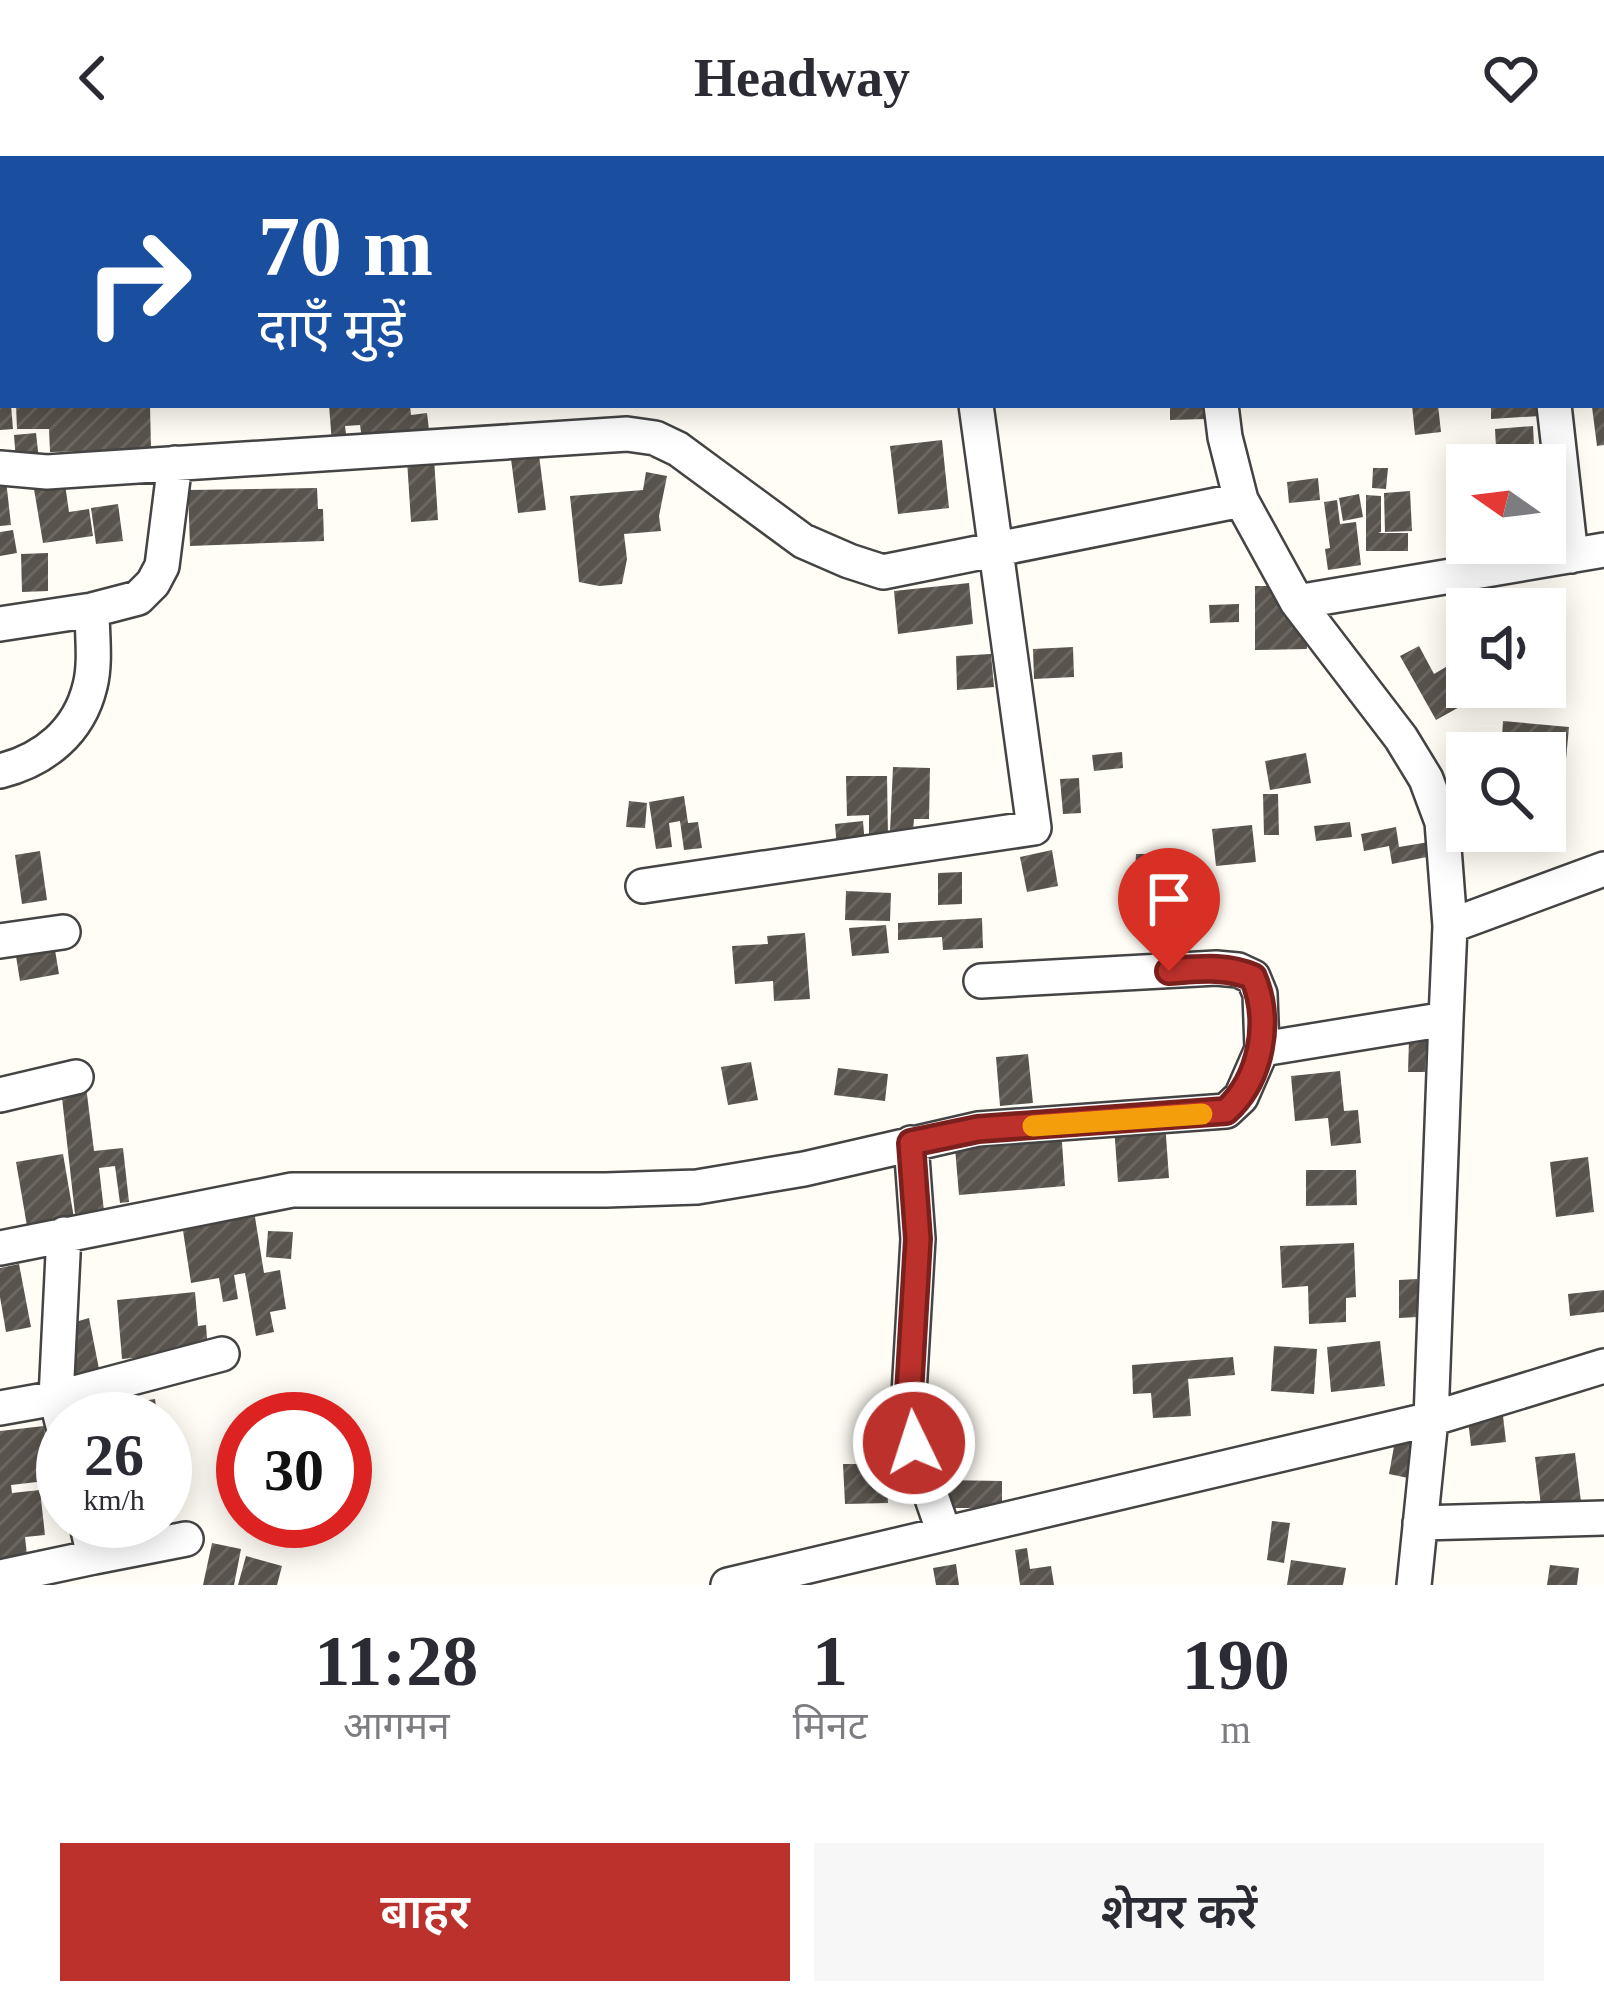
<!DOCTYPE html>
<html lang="hi">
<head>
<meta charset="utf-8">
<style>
  :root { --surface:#fff; --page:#f7f7f7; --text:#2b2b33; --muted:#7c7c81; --accent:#bd312c }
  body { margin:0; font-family:"Times New Roman","Noto Sans Devanagari",serif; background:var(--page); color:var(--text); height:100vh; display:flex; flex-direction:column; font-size:45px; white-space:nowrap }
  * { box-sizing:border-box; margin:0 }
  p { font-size:39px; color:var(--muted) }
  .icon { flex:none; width:66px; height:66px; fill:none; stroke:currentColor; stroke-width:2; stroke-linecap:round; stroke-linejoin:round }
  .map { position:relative; height:1429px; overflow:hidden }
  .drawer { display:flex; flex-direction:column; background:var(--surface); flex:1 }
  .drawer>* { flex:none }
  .hud { position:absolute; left:0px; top:0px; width:1605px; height:252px; box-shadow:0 6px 30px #0003; background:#1a4fa0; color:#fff; overflow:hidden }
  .needle { width:78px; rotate:284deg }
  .controls { position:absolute; left:1446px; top:288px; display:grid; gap:24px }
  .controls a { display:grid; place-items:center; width:120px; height:120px; border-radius:0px; background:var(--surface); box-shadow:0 6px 30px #0003; font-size:60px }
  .speed { position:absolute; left:36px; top:1236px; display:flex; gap:24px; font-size:60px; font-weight:700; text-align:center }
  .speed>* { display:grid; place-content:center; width:156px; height:156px; border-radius:50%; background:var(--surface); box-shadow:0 6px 30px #0003; line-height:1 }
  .speed small { font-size:30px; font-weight:400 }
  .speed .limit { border:18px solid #d22; background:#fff; color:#111 }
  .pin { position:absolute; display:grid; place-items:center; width:102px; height:102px; color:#fff; margin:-123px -51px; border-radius:50% 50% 50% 0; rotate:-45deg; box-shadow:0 0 12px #0007 }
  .pin .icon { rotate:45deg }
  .me { position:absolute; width:132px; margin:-66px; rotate:356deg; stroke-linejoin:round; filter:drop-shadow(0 0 9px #0008) }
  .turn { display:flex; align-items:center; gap:42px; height:252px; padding:0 60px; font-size:54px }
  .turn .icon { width:156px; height:156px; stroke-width:2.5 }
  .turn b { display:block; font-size:84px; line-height:102px }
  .eta { display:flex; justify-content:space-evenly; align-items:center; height:204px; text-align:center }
  .eta b { font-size:72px; font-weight:600; line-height:84px }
  .button { display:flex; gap:24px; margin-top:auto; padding:24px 60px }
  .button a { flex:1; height:138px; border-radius:0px; background:var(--accent); color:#fff; font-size:48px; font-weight:600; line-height:138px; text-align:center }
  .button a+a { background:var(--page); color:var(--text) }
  header { display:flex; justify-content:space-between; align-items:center; height:156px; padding:0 60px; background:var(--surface); font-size:54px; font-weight:600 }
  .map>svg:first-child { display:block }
  .building { fill:url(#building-hatch) }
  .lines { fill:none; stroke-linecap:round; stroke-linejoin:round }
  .minor-casing { stroke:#444; stroke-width:38 }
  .minor { stroke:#fff; stroke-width:33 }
  .route-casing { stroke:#7b201d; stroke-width:30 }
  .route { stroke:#bd312c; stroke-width:21 }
  .slow { stroke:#f59e0b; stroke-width:21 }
</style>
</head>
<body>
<header><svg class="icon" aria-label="back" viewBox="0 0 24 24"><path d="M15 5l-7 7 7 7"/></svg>Headway<svg class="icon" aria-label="heart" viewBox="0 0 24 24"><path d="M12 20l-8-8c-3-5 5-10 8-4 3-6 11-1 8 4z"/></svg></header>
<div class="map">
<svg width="1604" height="1429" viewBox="0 0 1604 1429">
  <defs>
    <pattern id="building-hatch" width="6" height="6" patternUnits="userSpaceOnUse" patternTransform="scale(3)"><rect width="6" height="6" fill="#59534d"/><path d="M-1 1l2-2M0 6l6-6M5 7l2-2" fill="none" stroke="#6c6762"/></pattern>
  </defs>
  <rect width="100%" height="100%" fill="#fffdf5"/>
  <path class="building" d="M0,249H11L13,273L0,274Z
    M16,249H150L151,294L50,296L49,273H17Z
    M329,249H410L411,259L427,257L429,274L390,277L363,290L360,269L345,270L347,286L332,287Z
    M1170,249H1206V263L1170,264Z
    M1412,249H1438L1441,276L1415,279Z
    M1491,249H1539L1540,260L1491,263Z
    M1604,250V289L1597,290L1592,251Z
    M1533,270L1535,309H1497L1495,273Z
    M36,277L39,304L16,306L14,279Z
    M942,284L949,352L898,358L890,290Z
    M539,299L546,354L518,357L511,303Z
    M434,302L438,364L411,366L407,304Z
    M1373,312H1388L1386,333L1372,332Z
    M0,315H5L11,369L0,370Z
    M646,316L667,320L659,360L661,375L624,378L627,403L622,428L599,430L579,426L570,340L643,334Z
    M1318,322L1320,344L1289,347L1287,326Z
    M65,328L69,356L89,353L93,380L43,387L34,333Z
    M317,332L318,353H323L324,385L190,390L188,334Z
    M1410,335L1412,375L1385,376L1384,337Z
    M1359,338L1363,361L1343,365L1339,342Z
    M1366,339L1381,340V376L1378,377H1408V395H1366Z
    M1337,344L1340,368L1356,366L1361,409L1328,414L1325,393L1330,392L1324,346Z
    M118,348L123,385L96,388L91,352Z
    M13,374L17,397L0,400V376Z
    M48,397V435L22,436L21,398Z
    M969,427L973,468L898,478L894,435Z
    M1255,430H1286L1306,459L1307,493L1255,494Z
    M1239,448V466L1210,467L1209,449Z
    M1419,490L1434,518L1451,508L1472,544L1436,564L1400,500Z
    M1073,491L1074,521L1034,523L1033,493Z
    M991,498L994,531L957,534L956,500Z
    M1503,565L1569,571L1564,625L1545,623V597H1501Z
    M1122,596L1123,612L1094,615L1092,599Z
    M1306,597L1311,627L1270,634L1265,605Z
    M893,611L930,612L929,663H914L913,677L890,676Z
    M846,620H887L888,681H869V659L847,660Z
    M1079,622L1081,657L1063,658L1060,623Z
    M1263,638H1278L1279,679H1264Z
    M684,640L688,667L698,666L702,692L684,694L680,665L669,667L672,691L656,693L649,646Z
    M629,645L647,647L645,672L626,671Z
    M863,665L865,690L837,693L835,668Z
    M1350,666L1352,681L1316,685L1314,670Z
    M1252,669L1256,706L1216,710L1212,673Z
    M1396,671L1399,691L1429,686L1432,700L1392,708L1389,690L1364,695L1361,678Z
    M1052,694L1058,730L1027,736L1020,701Z
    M40,695L47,744L22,748L15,699Z
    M1136,698H1157V720H1135Z
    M962,716V748L938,749V717Z
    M846,735L891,737L890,765L845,764Z
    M982,762L983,792L943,794L942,781L898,784V767Z
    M886,769L889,797L852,800L849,772Z
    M805,777L810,843L774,845L773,825L735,828L732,790L768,788L767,780Z
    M54,788L59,818L20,825L15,794Z
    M1409,883L1427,884L1425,916H1408Z
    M1028,898L1033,947L1000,950L996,901Z
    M751,906L758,944L728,949L721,911Z
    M838,912L888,918L885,945L834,939Z
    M1340,915L1344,955L1358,954L1361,987L1331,990L1328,962L1295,965L1291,920Z
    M86,930L94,995L123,992L129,1046L120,1047L115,1010L99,1012L104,1055L75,1058L61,933Z
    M1165,966L1169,1022L1118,1026L1114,970Z
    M1061,972L1065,1030L959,1039L954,980Z
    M63,998L74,1062L27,1070L16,1006Z
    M1588,1001L1594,1056L1556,1061L1550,1006Z
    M1306,1014H1356L1357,1049L1306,1050Z
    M254,1055L264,1117L280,1114L286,1153L270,1156L274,1176L256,1180L245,1117L234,1119L238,1143L223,1146L219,1122L191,1127L182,1068Z
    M268,1075L293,1076L291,1103L266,1101Z
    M1354,1087L1356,1141L1346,1142V1166L1309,1168L1308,1130L1282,1132L1280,1090Z
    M19,1108L31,1171L6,1176L0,1141V1112Z
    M1417,1123L1418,1161L1399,1162V1124Z
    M1604,1134V1156L1570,1160L1568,1138Z
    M195,1136L198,1170L206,1169L208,1195L122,1203L117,1144Z
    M89,1162L100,1218L73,1222L65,1169Z
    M1380,1185L1385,1230L1331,1236L1327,1191Z
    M1274,1190L1317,1193L1314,1238L1271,1235Z
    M1233,1201L1235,1219L1188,1223L1191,1260L1153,1262L1151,1237L1133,1238L1132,1209Z
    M155,1243L158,1263H99L98,1252Z
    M1503,1260L1506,1286L1471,1290L1468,1264Z
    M44,1270L48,1302L62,1300L63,1323L11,1329L12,1337L40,1334L45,1379L25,1381L27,1399L0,1402V1275Z
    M1395,1285L1419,1289L1413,1323L1389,1318Z
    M1575,1297L1581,1346L1541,1350L1535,1301Z
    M843,1308H873V1317H887L888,1347L845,1348Z
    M941,1324L1002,1325V1352H940Z
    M1272,1365L1290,1367L1284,1407L1267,1404Z
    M212,1387L241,1393L234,1429H203Z
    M1027,1392L1030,1413L1051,1410L1054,1429H1020L1015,1394Z
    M246,1400L282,1410L277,1429H238Z
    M1291,1404L1346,1412L1343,1429H1287Z
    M956,1408L959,1429H936L933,1412Z
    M1550,1409L1579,1412L1577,1429H1547Z"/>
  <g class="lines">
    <g class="minor-casing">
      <path id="minor" d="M24,0V3
        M1199,0V3
        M1527,0V3
        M98,3L146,0
        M520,3V0
        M0,101L3,94
        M0,160H3
        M1221,249L1225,281L1241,344L1297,446L1401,582L1426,623L1442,666L1450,770L1446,863L1431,1263L1414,1429
        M1554,249L1571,400
        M0,312L47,316L627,278L655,282L678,293L803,385L849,405L883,416L1241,344
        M1297,446L1604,394
        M0,468L92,454L138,442L153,427L162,410L175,307
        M0,615C44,604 79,576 90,530C96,507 92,478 92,454
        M643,730L1034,672L976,249
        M1450,770L1604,713
        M0,785L63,776
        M981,825L1216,812L1238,814L1253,821L1260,838L1262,893
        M0,939L76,921
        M911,987L918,1083L908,1255L913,1287L944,1377
        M0,1092L292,1034H606L697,1031L804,1013L978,973L1226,955L1241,941L1262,893L1446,863
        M0,1252L56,1242L222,1198
        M63,1270L56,1242L64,1078
        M1420,1367L1604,1362
        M94,1401L186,1383
        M0,1421L94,1401L86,1365
        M728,1429L1431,1263L1604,1210"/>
    </g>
    <use href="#minor" class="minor"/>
  </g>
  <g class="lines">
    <g class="route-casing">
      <path id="route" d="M914,1287L908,1255L918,1083L911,987L978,973L1226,955C1261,923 1272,866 1253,821C1226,809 1198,813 1169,815"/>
    </g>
    <use href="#route" class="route"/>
    <path class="slow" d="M1033,970L1202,958"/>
  </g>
</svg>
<div class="controls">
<a><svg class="needle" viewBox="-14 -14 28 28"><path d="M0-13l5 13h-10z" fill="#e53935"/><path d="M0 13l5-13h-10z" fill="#7c7c81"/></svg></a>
<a><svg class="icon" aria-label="sound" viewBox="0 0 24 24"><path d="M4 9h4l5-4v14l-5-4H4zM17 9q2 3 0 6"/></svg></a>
<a><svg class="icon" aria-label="search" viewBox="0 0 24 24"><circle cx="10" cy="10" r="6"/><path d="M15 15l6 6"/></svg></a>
</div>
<div class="speed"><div>26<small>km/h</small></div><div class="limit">30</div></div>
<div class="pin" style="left:1169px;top:815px;background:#d93025"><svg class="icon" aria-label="arrive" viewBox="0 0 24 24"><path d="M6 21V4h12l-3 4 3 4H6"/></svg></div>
<svg class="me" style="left:914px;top:1287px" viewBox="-20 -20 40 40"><circle r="17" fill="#bd312c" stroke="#fff" stroke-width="3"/><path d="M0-11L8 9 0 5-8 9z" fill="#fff"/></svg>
<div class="hud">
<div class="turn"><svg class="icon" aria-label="right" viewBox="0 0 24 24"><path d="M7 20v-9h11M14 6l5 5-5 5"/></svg><div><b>70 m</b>दाएँ मुड़ें</div></div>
</div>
</div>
<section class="drawer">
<div class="eta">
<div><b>11:28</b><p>आगमन</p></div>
<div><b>1</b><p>मिनट</p></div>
<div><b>190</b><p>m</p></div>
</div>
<div class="button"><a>बाहर</a><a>शेयर करें</a></div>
</section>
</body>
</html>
